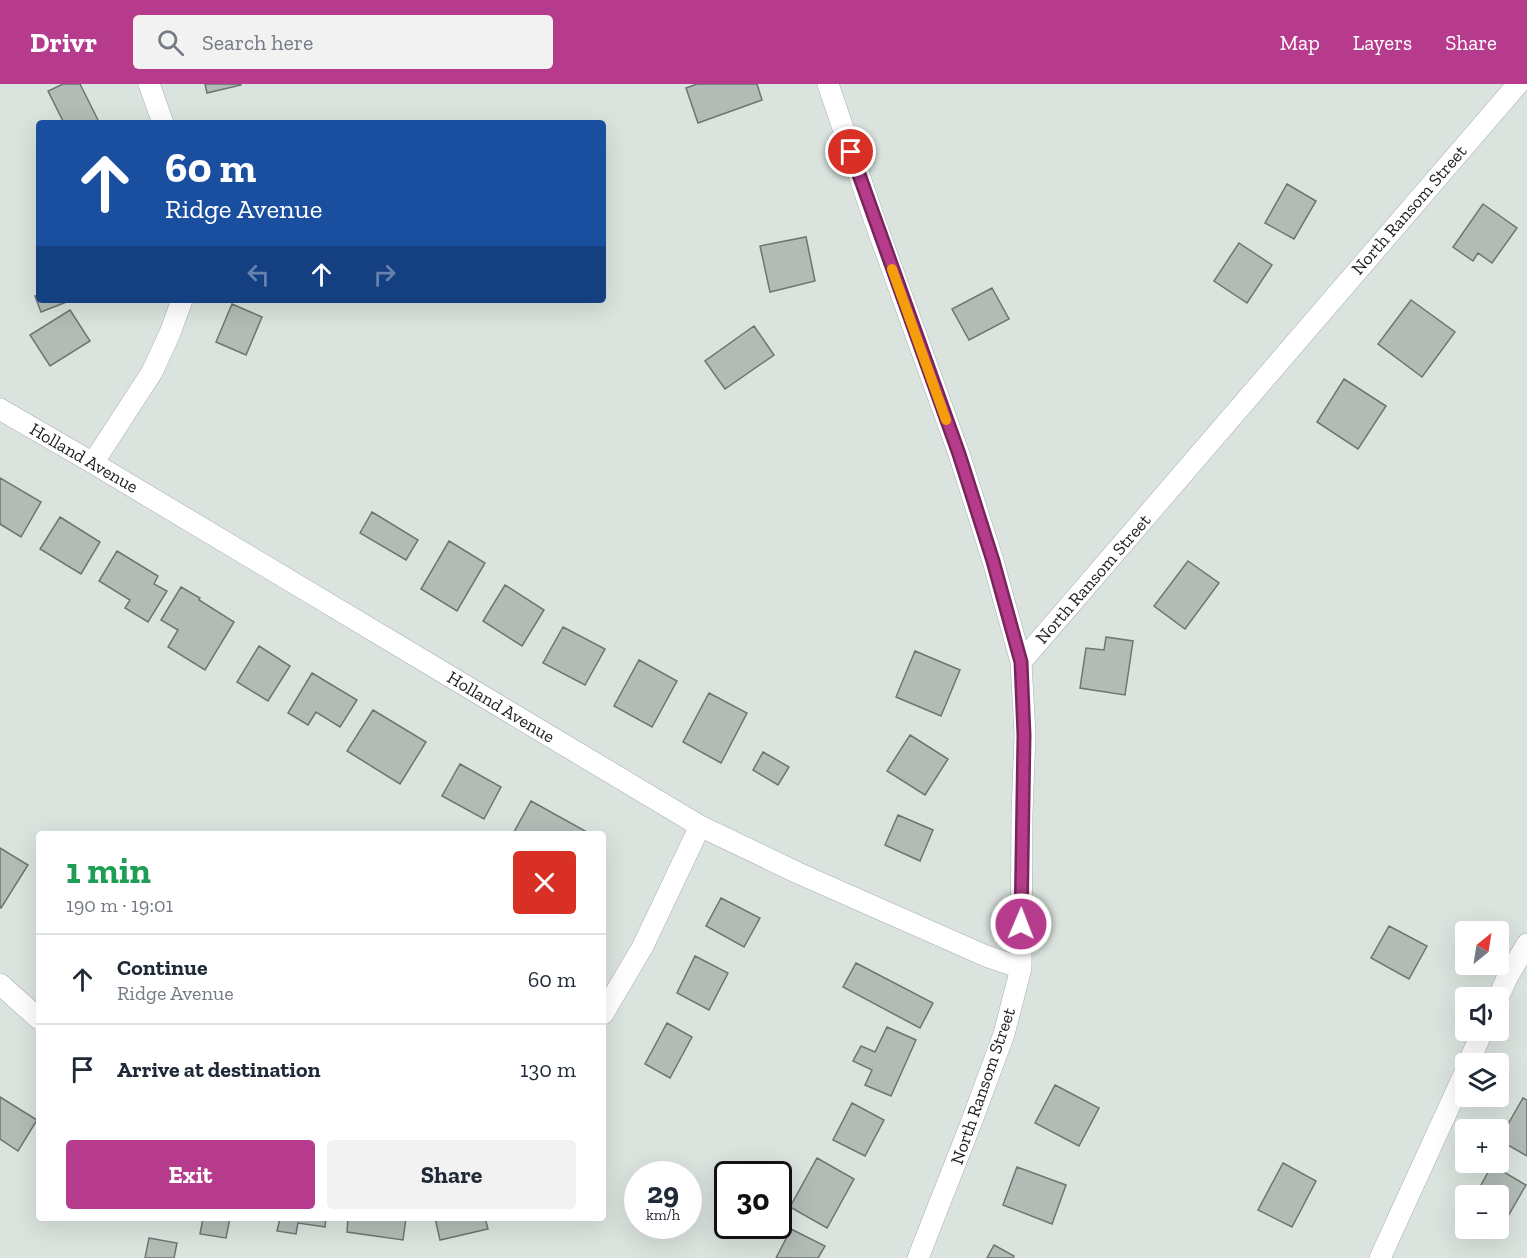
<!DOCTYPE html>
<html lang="en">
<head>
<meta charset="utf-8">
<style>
  :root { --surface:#fff; --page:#f2f2f3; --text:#1f2937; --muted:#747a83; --line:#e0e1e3; --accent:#b63b8c }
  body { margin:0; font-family:"Zilla Slab",serif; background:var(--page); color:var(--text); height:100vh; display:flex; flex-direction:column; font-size:22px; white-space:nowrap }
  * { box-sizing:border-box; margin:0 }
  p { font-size:20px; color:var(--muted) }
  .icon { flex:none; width:33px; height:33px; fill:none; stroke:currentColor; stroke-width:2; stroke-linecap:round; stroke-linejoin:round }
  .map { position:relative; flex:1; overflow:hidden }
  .details { position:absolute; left:36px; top:747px; width:570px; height:390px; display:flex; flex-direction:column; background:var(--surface); border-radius:6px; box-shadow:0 6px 24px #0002 }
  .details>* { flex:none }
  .banner { position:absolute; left:36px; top:36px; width:570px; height:183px; border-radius:6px; box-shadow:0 6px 24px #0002; background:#1a4fa0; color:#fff; overflow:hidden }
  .needle { width:39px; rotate:30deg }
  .fabs { position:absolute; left:1455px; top:837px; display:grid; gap:12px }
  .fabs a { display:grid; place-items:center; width:54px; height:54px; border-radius:6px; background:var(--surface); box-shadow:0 6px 24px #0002; font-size:30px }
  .speed { position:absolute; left:624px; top:1077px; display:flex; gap:12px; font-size:30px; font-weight:700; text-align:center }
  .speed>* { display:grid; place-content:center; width:78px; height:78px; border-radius:50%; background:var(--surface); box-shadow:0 6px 24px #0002; line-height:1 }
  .speed small { font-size:15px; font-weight:400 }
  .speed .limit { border:3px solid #111; border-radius:9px; background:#fff; color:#111 }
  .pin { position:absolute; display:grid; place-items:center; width:51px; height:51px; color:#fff; margin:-26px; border:3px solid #fff; border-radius:50%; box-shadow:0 2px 6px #0007 }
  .me { position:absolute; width:66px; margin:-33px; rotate:1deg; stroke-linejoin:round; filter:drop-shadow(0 0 4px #0008) }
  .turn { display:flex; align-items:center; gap:21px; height:126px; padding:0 30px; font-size:27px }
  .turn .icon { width:78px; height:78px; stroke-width:2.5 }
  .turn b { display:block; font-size:42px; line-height:51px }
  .lanes { display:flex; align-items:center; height:57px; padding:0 30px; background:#0003; justify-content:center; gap:30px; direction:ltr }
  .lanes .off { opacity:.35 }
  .round { display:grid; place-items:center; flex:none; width:63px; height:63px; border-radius:6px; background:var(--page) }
  .head { display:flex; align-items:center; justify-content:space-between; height:102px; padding:0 30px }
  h1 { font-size:36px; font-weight:700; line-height:45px; color:#1e9e55 }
  .cta { display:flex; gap:12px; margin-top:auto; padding:12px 30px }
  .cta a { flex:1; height:69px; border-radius:6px; background:var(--accent); color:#fff; font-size:24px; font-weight:700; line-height:69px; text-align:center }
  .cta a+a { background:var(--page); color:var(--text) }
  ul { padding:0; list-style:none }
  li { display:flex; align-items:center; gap:18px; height:90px; padding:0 30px; border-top:2px solid var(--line) }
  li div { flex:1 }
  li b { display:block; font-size:22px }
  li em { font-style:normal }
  header { display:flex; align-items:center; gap:36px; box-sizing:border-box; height:84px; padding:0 30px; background:var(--accent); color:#fff }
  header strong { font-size:28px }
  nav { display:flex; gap:33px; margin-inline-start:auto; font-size:21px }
  .search { width:420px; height:54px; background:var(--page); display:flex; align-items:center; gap:15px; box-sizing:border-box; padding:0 21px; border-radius:6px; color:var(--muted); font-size:22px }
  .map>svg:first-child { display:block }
  .building { fill:#b3bbb6; stroke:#6e7570; stroke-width:1.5 }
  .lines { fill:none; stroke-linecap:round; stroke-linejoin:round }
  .street-casing { stroke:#a8afaa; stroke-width:22 }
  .street { stroke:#fff; stroke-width:21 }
  .route-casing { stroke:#76265b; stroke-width:15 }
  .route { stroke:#b63b8c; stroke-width:10 }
  .slow { stroke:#f59e0b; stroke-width:10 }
  .labels { text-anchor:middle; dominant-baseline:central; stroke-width:4.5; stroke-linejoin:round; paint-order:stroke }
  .street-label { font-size:18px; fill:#1d1f1d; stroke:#fff }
</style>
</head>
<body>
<header>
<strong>Drivr</strong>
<div class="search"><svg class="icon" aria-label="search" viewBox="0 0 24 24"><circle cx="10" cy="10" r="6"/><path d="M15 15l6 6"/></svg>Search here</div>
<nav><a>Map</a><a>Layers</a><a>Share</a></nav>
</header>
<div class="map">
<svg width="1527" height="1174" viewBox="0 0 1527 1174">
  <rect width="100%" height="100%" fill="#dbe3de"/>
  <path class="building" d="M63,0H80L98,36L90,39H64L48,7Z
    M205,0H241V1L207,9Z
    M697,0H757L762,16L698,39L686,4Z
    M1287,100L1316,117L1294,155L1265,139Z
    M1483,120L1517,144L1492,179L1478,169L1473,177L1453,163Z
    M806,153L815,197L770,208L760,162Z
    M1239,159L1272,181L1247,219L1214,197Z
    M992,204L1009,235L969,256L952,225Z
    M39,211V216L69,217L41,228L35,212Z
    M1411,216L1455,248L1422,293L1378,260Z
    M232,220L262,233L246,271L216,258Z
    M70,226L90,257L50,282L30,251Z
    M754,242L774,271L725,305L705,277Z
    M1344,295L1386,322L1358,365L1317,338Z
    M0,394L41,418L21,453L0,440Z
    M372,428L418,456L406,476L360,449Z
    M60,433L100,458L81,490L40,465Z
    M449,457L485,479L457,527L421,505Z
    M117,467L158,492L154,500L167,507L148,538L125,524L130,516L99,497Z
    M1188,477L1219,499L1185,545L1154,522Z
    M505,501L544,526L522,562L483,537Z
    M181,503L200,514L199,516L234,538L205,586L168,563L178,546L161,536Z
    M563,543L605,565L585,601L543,579Z
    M1106,553L1133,557L1125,611L1080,604L1086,564L1104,566Z
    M259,562L290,582L268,617L237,598Z
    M915,567L960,586L941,632L896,613Z
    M639,576L677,597L652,643L614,622Z
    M312,589L357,616L340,643L316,628L308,641L288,629Z
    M709,609L747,629L721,679L683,658Z
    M373,626L426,658L400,700L347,667Z
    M910,651L948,675L925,711L887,687Z
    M763,668L789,683L778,701L753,686Z
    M460,680L501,703L484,735L442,712Z
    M531,717L587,748L586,750H518L514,748Z
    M898,731L933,746L920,777L885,761Z
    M0,764L28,781L1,824L0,823Z
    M721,814L760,834L744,863L706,842Z
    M1389,842L1427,862L1409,895L1371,874Z
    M695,872L728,889L709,926L677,909Z
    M856,879L933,919L920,944L843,903Z
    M667,939L692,953L670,994L645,980Z
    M887,943L916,956L891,1012L865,1001L872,986L853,977L861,962L875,968Z
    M1055,1001L1099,1024L1079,1062L1035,1039Z
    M0,1013L37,1036L18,1067L0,1055Z
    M1523,1014L1527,1016V1072L1499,1056Z
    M852,1019L884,1036L865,1072L833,1056Z
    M817,1074L854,1095L827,1144L790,1123Z
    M1283,1079L1316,1097L1292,1143L1258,1126Z
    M1492,1081L1526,1101L1496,1153L1483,1144H1498V1112H1475Z
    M1017,1083L1066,1101L1052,1140L1003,1121Z
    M203,1134H230L226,1154L200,1150Z
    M280,1134H326L325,1143L298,1139L296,1150L277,1147Z
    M348,1134H406L403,1156L347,1148Z
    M435,1134H485L488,1145L440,1156Z
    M791,1145L825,1162L818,1174H776Z
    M149,1154L177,1159L174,1174H145Z
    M994,1161L1014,1172L1013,1174H987Z"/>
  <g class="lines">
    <g class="street-casing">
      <path id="street" d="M149,0L163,39
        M828,0L874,135L959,370L993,477L1021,578
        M0,325L93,379L700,742L798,789L986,872L1021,884
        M93,379L152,288L170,249L182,216
        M0,900L39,935
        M1498,914L1508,892L1527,860
        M603,930L643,862L700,742
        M1468,980L1483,946
        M918,1174L970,1042L1004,950L1021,884L1022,730L1025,651L1021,578L1518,0
        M1380,1174L1466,986"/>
    </g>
    <use href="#street" class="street"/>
  </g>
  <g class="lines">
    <g class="route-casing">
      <path id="route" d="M851,68L959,370L993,477L1021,578L1024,651L1021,840"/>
    </g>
    <use href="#route" class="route"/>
    <path class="slow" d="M892,185L946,336"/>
  </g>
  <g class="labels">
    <g class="street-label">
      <text transform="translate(1409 126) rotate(-49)">North Ransom Street</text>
      <text transform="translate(84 374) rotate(30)">Holland Avenue</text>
      <text transform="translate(1093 495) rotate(-49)">North Ransom Street</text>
      <text transform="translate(501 623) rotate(31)">Holland Avenue</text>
      <text transform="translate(983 1002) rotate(-71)">North Ransom Street</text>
    </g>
  </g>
</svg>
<div class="fabs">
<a><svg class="needle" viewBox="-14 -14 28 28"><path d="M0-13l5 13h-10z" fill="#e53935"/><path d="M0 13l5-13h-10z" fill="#747a83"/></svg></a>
<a><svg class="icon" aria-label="sound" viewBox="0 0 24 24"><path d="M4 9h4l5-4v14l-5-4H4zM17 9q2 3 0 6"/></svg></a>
<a><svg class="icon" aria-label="layers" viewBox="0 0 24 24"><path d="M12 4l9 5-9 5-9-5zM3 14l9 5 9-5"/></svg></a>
<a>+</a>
<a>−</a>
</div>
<div class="speed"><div>29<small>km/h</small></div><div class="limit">30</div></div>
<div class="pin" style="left:851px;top:68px;background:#d93025"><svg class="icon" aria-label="arrive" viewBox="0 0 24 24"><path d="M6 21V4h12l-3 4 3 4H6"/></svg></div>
<svg class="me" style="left:1021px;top:840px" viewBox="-20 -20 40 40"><circle r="17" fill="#b63b8c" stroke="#fff" stroke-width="3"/><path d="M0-11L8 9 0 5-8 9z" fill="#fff"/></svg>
<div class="banner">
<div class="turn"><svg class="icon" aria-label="ahead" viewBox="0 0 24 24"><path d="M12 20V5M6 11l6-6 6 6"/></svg><div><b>60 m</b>Ridge Avenue</div></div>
<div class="lanes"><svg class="icon off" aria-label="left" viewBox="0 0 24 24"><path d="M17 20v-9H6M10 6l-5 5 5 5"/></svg><svg class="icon" aria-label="ahead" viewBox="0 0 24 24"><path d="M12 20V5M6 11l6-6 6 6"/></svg><svg class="icon off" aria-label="right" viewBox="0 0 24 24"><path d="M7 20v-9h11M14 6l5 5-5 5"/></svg></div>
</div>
<section class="details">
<div class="head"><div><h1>1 min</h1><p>190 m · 19:01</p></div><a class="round" style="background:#d93025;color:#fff"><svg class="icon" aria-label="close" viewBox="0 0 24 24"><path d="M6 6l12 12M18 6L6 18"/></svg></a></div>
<ul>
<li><svg class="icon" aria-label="ahead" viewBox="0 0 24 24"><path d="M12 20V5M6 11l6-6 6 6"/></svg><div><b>Continue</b><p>Ridge Avenue</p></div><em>60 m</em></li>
<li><svg class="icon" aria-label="arrive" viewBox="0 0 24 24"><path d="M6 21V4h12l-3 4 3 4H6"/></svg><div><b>Arrive at destination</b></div><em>130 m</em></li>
</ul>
<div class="cta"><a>Exit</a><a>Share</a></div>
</section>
</div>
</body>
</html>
